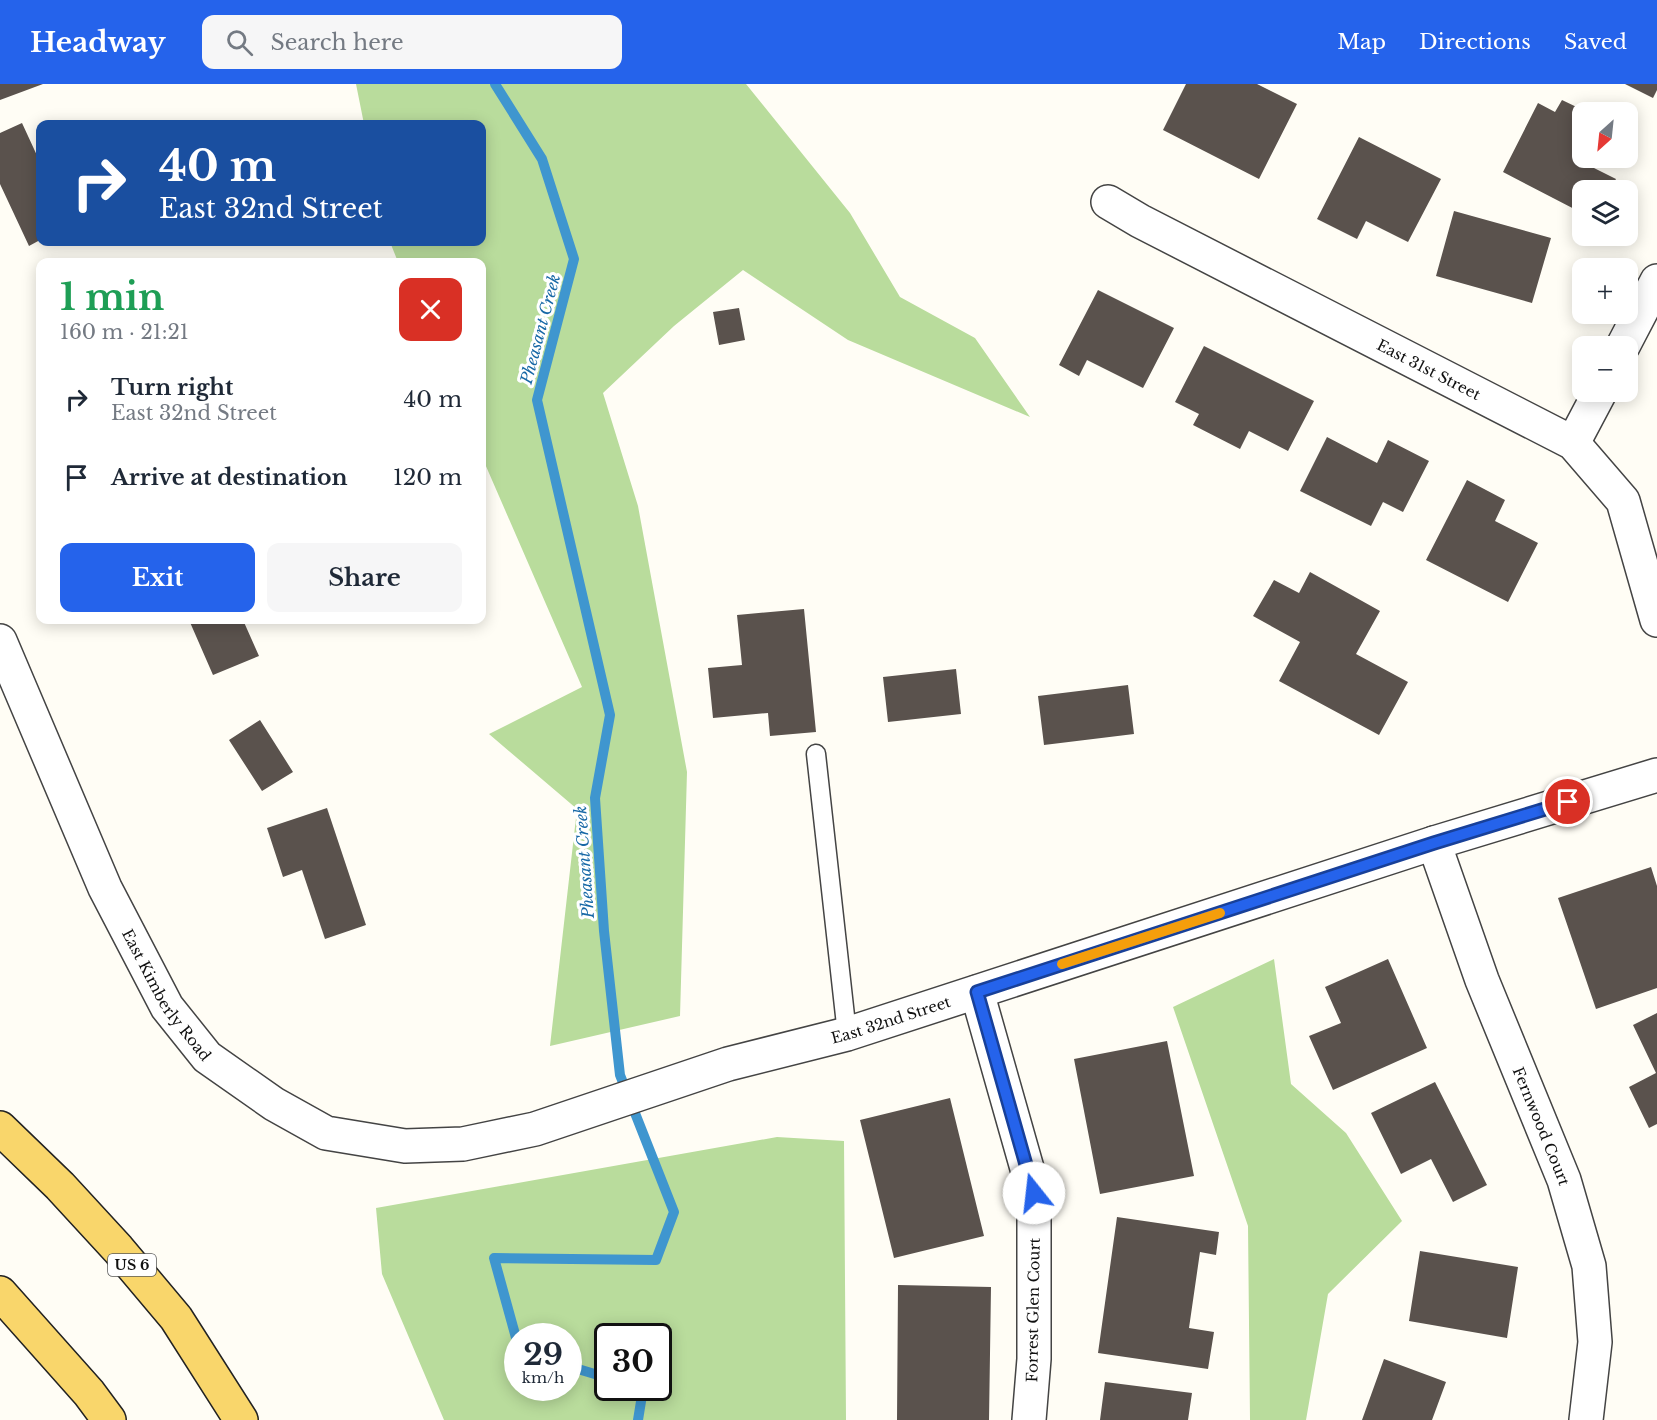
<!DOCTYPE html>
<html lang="en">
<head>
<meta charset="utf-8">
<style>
  :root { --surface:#fff; --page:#f6f6f7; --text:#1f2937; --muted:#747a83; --accent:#2563eb }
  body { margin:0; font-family:"Libre Baskerville",serif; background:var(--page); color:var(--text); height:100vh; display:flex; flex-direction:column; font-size:22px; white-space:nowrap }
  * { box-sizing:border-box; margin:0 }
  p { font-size:20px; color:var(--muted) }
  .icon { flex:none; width:33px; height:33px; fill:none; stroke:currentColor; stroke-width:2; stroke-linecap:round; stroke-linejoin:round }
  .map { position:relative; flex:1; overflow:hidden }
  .drawer { position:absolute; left:36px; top:174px; width:450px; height:366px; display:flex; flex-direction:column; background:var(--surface); border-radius:12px; box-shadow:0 3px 15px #0003 }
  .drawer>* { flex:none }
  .top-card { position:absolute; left:36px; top:36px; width:450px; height:126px; border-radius:12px; box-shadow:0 3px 15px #0003; background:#1a4fa0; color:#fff; overflow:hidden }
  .needle { width:39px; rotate:207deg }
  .buttons { position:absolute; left:1572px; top:18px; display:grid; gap:12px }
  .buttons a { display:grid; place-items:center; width:66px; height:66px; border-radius:12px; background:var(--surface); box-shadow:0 3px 15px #0003; font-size:30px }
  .speed { position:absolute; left:504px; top:1239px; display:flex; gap:12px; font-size:30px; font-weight:700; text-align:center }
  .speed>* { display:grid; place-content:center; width:78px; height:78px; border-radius:50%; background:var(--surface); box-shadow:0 3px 15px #0003; line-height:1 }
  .speed small { font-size:15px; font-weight:400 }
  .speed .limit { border:3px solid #111; border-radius:9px; background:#fff; color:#111 }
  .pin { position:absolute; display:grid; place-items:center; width:51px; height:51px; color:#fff; margin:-26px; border:3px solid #fff; border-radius:50%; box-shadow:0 2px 6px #0007 }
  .me { position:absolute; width:66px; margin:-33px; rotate:344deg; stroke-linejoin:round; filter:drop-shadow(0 0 4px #0008) }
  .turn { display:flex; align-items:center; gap:21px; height:126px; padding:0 24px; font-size:27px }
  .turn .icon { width:78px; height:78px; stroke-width:2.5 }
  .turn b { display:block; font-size:42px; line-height:51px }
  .round { display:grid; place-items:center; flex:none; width:63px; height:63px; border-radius:12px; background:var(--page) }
  .summary { display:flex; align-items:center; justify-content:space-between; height:102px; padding:0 24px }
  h1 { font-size:36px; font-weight:700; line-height:45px; color:#1e9e55 }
  .primary-button { display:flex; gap:12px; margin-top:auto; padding:12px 24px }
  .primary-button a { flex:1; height:69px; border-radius:12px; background:var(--accent); color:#fff; font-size:24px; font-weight:700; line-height:69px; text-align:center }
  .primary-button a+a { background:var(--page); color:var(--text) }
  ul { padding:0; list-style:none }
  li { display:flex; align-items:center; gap:18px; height:78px; padding:0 24px }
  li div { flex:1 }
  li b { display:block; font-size:22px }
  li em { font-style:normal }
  header { display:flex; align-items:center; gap:36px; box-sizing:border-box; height:84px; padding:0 30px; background:var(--accent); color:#fff }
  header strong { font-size:28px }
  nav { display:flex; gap:33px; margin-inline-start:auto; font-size:21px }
  .search { width:420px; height:54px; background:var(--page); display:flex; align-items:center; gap:15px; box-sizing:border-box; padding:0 21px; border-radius:12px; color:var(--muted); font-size:22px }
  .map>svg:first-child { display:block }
  .forest { fill:#b9dc9c; fill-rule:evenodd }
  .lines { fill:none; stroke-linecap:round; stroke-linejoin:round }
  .stream { stroke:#3f96cf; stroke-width:10 }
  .building { fill:#5a524d }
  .lane-casing { stroke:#444; stroke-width:21 }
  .street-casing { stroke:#444; stroke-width:36 }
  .primary-casing { stroke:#222; stroke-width:36 }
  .lane { stroke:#fff; stroke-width:18 }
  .street { stroke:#fff; stroke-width:33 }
  .primary { stroke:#f9d66b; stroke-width:33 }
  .route-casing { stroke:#184099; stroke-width:15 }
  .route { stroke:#2563eb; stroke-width:10 }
  .slow { stroke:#f59e0b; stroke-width:10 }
  .labels { text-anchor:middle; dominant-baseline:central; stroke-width:6; stroke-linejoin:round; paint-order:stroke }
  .shield { fill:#fff; stroke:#585858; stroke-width:1.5 }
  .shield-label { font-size:14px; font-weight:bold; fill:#111 }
  .street-label { font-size:15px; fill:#111; stroke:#fff }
  .water-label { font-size:16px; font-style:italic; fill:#1768a6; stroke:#fff }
</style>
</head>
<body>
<header>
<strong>Headway</strong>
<div class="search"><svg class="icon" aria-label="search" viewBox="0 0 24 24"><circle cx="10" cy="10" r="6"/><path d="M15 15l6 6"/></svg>Search here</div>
<nav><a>Map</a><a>Directions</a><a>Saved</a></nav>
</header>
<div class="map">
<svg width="1657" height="1336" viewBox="0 0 1657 1336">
  <rect width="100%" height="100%" fill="#fffdf5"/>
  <path class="forest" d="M356,0H746L850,129L900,213L975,254L1030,333L848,256L743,186L674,242L603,309L638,422L687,688L680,932L550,962L577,725L489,650L582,603L482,373V178H398L390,158H482V40H364Z
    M1274,875L1291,1000L1346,1049L1402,1137L1328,1210L1306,1336H1250L1248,1142L1173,923Z
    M777,1053L844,1057L846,1336H444L382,1190L376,1124ZM518,1252H568V1304H518ZM608,1252H658V1304H608Z"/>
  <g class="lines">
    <path class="stream" d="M495,0L542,75L574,175L537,316L610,631L595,714L604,847L620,991L674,1128L656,1176L494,1174L518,1261
      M568,1282L608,1294
      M638,1336L643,1305L640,1304"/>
  </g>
  <path class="building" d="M0,0H43L0,16Z
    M1186,0H1257L1297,20L1259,95L1163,46Z
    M1625,0H1657V6L1653,14Z
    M1562,16L1587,28H1582V74H1597L1592,83L1616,95L1610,106H1582V129L1503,88L1538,19L1555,28Z
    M22,39L40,78V156L29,162L0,100V49Z
    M1359,53L1441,95L1408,158L1366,137L1357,155L1317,135Z
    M1454,127L1551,154L1532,219L1436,192Z
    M1098,206L1174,244L1143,304L1087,276L1079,292L1059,281Z
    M739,224L745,256L719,261L713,228Z
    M1204,262L1314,317L1288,367L1249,347L1240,365L1193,341L1199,330L1175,318Z
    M1327,353L1377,379L1388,356L1429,377L1403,428L1383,418L1371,442L1300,407Z
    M1467,396L1505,416L1495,437L1538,459L1508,518L1426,476Z
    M1310,488L1380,527L1356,570L1408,598L1379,651L1279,597L1300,558L1253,532L1274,496L1299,509Z
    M804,525L816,648L770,652L768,629L713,634L708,584L742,581L737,531Z
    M189,536H243L259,572L213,591Z
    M956,585L961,630L888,638L883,593Z
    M1128,601L1134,650L1044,661L1038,612Z
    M260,636L293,688L262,707L229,656Z
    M327,724L366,841L325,855L302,786L283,793L267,744Z
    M1651,783L1657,802V904L1596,925L1558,814Z
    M1388,875L1427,964L1333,1006L1309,952L1341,939L1325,903Z
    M1657,929V1040L1649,1044L1629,1003L1656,989L1633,941Z
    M1167,957L1194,1092L1100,1110L1074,975Z
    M1435,998L1487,1101L1453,1118L1431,1075L1401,1090L1371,1029Z
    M950,1014L984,1152L894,1174L860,1036Z
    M1117,1133L1219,1148L1216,1171L1200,1168L1189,1244L1214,1248L1208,1285L1098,1269Z
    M1420,1167L1518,1183L1507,1254L1409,1237Z
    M898,1201L991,1203L989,1336H897Z
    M1384,1275L1446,1298L1432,1336H1362Z
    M1105,1298L1192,1309L1188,1336H1100Z"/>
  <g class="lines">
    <g class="lane-casing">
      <path id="lane" d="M816,670L847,950"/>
    </g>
    <g class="street-casing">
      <g id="street">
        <path id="s1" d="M1108,118L1140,137L1573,359L1623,417L1657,536"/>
        <path d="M1623,262L1657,197"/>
        <path d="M1573,359L1600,308"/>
        <path id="s2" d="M0,557L105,804L167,923L207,973L274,1020L326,1049L405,1062L463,1060L535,1045L728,980L847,950L1434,759L1657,691"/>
        <path id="s3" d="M1434,759L1482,896L1564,1096L1589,1182L1595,1258L1586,1336"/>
        <path d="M977,908L1034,1109V1275L1029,1336"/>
      </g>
    </g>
    <g class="primary-casing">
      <path id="primary" d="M0,1044L60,1102L118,1165L176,1234L241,1336
        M0,1209L89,1309L109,1336"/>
    </g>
    <use href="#lane" class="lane"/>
    <use href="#street" class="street"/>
    <use href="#primary" class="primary"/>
  </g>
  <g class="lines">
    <g class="route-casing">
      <path id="route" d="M1034,1109L977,908L1434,759L1568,718"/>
    </g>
    <use href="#route" class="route"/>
    <path class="slow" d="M1062,880L1220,829"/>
  </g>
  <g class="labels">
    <rect class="shield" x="108" y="1170" width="48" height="22" rx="4.5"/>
    <g class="shield-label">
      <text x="132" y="1181">US 6</text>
    </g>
    <g class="street-label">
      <text stroke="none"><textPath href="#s1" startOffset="362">East 31st Street</textPath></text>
      <text stroke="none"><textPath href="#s2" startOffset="392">East Kimberly Road</textPath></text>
      <text stroke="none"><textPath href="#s2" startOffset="1192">East 32nd Street</textPath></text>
      <text stroke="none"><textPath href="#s3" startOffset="303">Fernwood Court</textPath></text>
      <text transform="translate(1033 1226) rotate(-89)">Forrest Glen Court</text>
    </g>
    <g class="water-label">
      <text transform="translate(540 245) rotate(-75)">Pheasant Creek</text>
      <text transform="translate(584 778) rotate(-94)">Pheasant Creek</text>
    </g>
  </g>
</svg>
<div class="buttons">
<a><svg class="needle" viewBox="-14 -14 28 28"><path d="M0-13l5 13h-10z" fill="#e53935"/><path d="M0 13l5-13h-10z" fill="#747a83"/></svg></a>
<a><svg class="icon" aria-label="layers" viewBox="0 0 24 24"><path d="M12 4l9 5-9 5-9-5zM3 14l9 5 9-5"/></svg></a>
<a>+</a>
<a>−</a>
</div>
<div class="speed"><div>29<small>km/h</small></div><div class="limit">30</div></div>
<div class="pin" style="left:1568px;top:718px;background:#d93025"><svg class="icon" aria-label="arrive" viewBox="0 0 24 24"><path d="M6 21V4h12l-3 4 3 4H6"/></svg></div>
<svg class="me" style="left:1034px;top:1109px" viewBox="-20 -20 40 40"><circle r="19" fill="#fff"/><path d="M0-13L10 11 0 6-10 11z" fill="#2563eb"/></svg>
<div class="top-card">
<div class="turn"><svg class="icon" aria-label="right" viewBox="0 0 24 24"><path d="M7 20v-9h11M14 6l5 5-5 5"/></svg><div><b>40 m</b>East 32nd Street</div></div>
</div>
<section class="drawer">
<div class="summary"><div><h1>1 min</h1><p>160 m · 21:21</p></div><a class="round" style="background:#d93025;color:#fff"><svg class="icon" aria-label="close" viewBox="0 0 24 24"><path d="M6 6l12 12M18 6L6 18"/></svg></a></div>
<ul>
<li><svg class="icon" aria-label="right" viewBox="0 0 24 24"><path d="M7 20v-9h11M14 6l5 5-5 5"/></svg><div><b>Turn right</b><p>East 32nd Street</p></div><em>40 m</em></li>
<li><svg class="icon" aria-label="arrive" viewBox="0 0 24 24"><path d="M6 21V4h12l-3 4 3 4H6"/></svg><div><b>Arrive at destination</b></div><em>120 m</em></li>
</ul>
<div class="primary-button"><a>Exit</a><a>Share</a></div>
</section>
</div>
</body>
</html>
